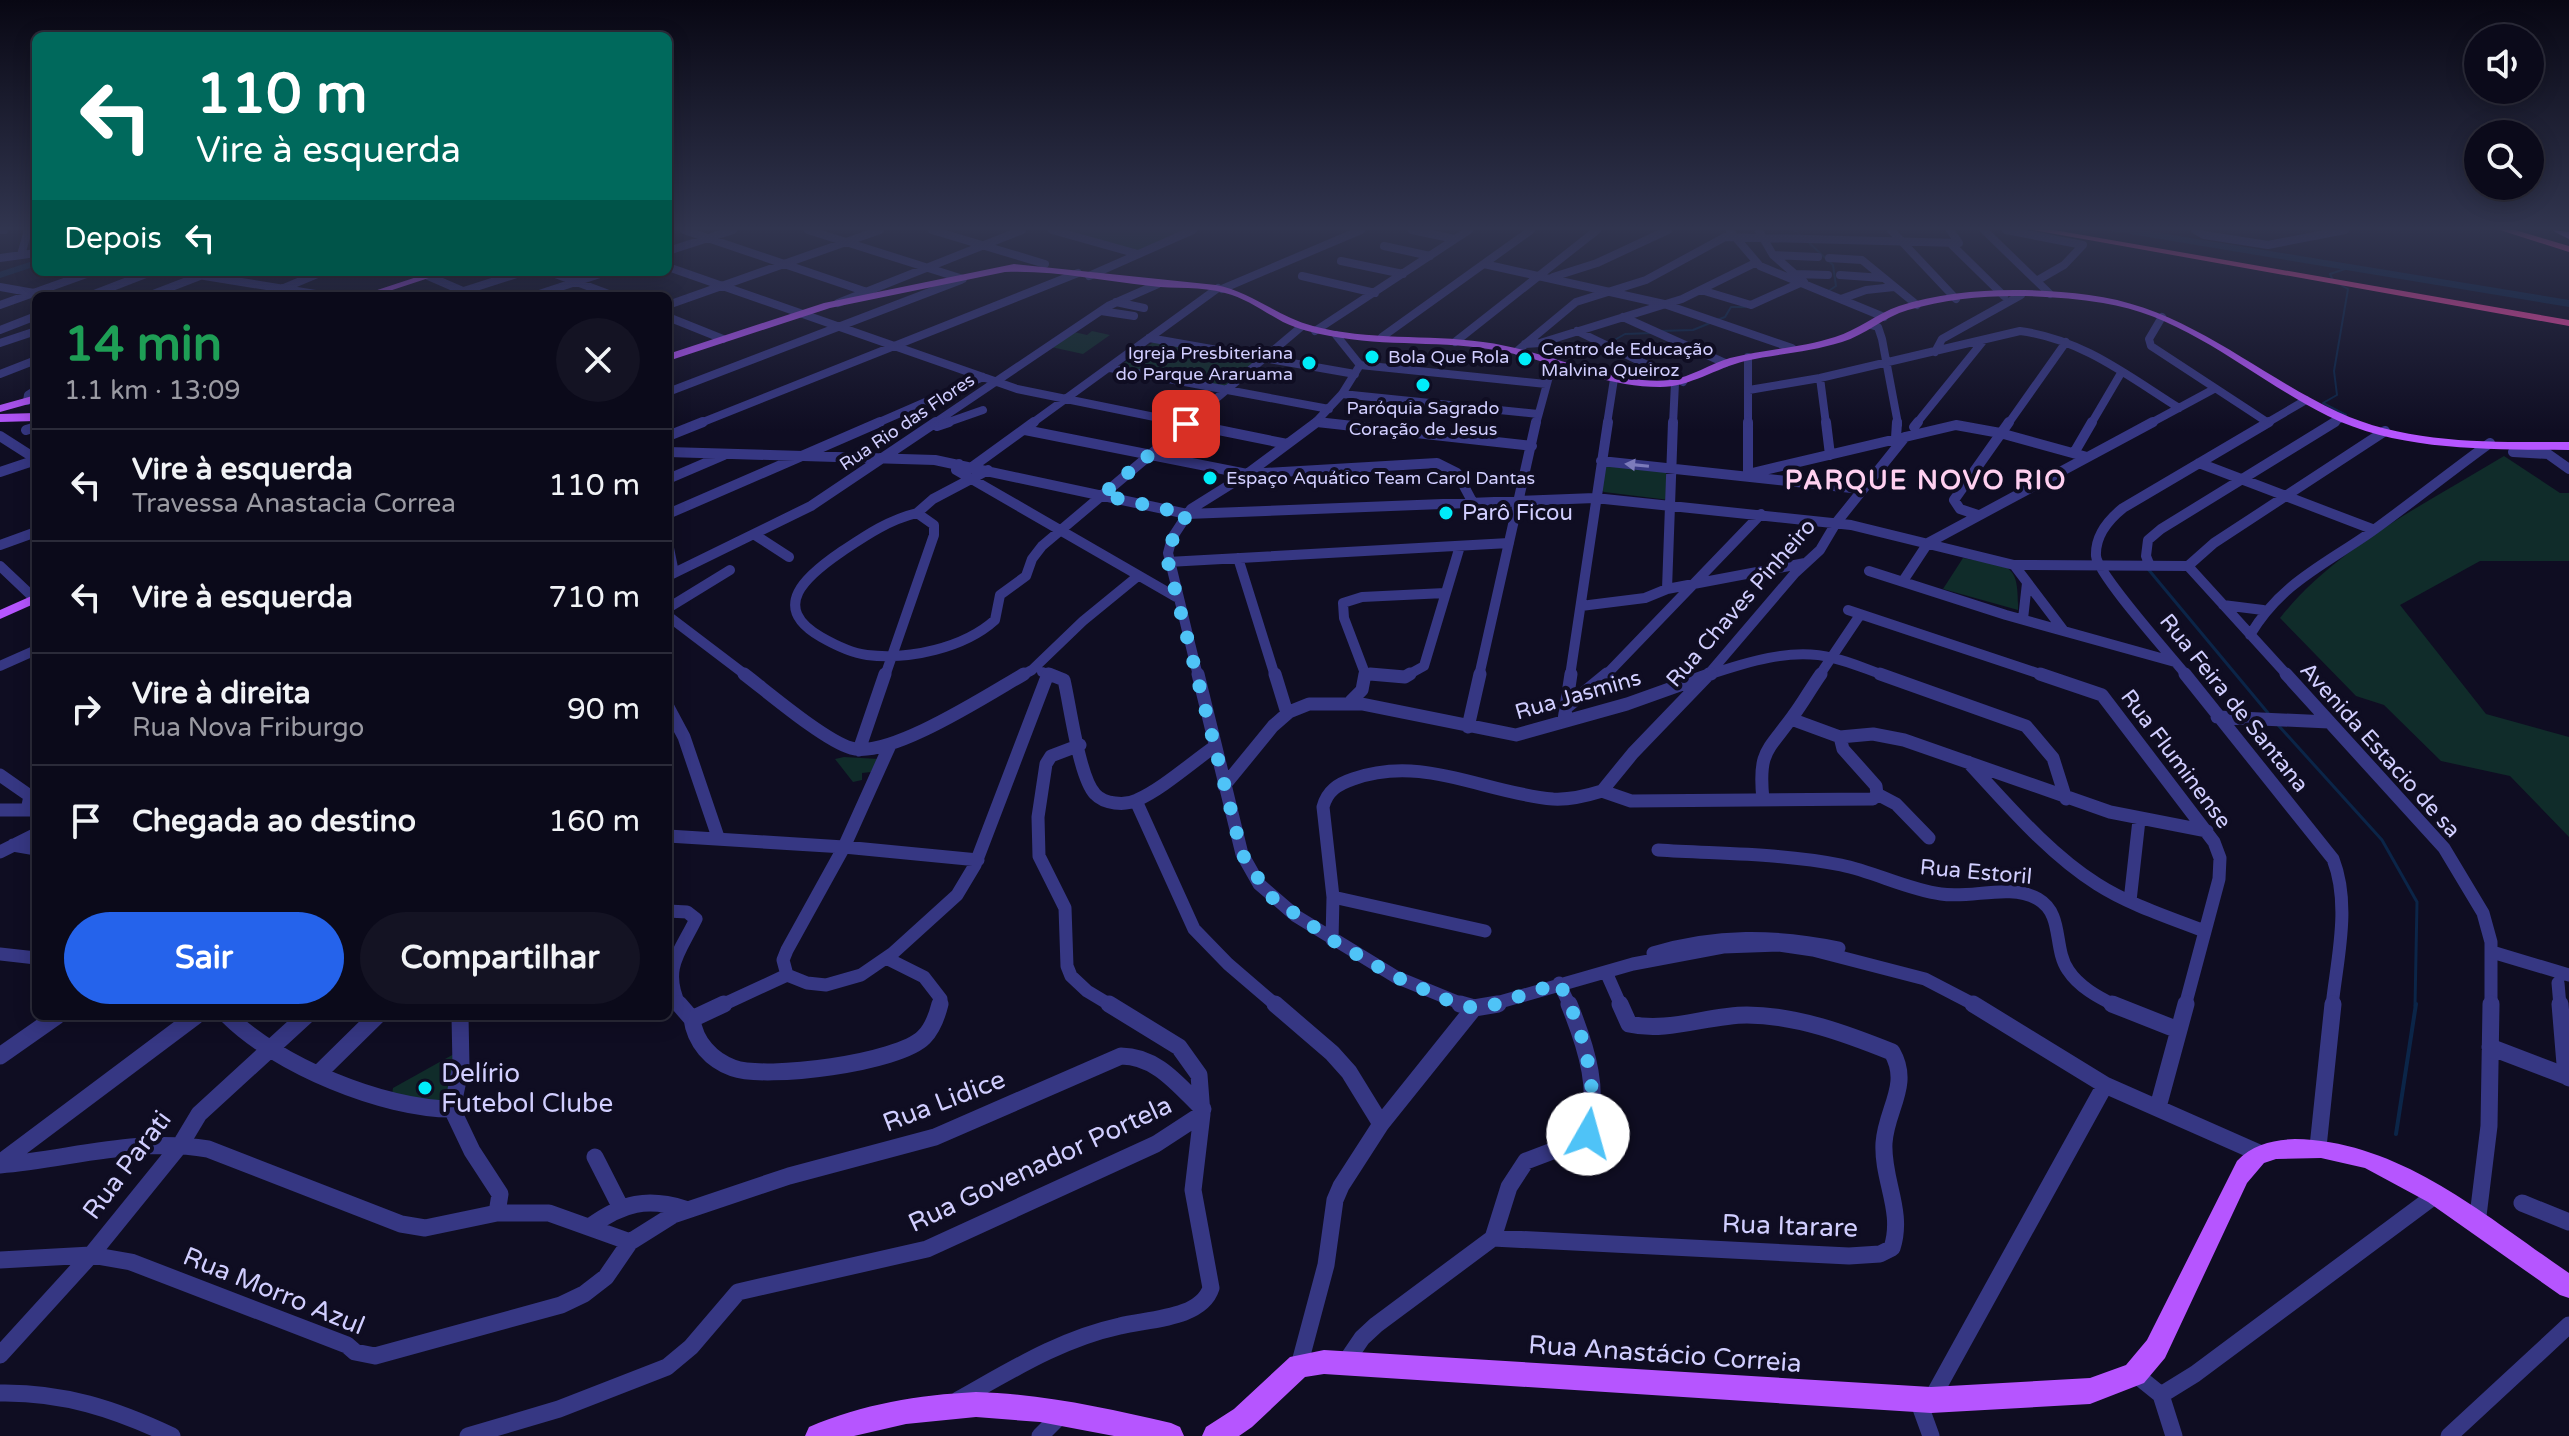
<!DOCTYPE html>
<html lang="pt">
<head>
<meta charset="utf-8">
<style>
  :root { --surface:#0b0a1a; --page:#141323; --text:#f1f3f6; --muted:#9a9aa2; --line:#2b2b39; --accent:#2563eb }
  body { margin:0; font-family:"Varela Round",sans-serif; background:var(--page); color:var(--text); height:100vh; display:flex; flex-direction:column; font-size:30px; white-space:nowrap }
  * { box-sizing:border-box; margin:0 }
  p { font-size:26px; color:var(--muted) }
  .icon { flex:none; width:44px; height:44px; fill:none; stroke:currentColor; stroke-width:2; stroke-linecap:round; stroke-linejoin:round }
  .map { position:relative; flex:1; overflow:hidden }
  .panel { position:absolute; left:32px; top:292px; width:640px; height:728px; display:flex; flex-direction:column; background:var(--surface); border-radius:12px; box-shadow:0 4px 20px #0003,0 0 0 2px var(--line) }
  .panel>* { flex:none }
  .banner { position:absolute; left:32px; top:32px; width:640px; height:244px; border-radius:12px; box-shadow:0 4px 20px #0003,0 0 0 2px var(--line); background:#00695c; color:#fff; overflow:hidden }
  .buttons { position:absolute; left:2464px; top:24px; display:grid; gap:16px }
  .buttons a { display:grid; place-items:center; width:80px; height:80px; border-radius:50%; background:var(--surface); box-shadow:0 4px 20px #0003,0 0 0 2px var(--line); font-size:40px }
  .pin { position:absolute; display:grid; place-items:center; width:68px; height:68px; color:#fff; margin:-34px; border-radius:16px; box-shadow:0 4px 12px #0006 }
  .me { position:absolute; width:88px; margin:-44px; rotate:7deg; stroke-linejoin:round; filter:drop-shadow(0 0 6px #0008) }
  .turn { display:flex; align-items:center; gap:28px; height:168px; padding:0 32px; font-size:36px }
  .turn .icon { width:104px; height:104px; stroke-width:2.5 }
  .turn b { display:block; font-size:56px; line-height:68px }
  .then { display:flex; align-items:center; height:76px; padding:0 32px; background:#0003; gap:16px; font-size:30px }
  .round { display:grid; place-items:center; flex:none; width:84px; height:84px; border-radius:42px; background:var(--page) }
  .overview { display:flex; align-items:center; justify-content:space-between; height:136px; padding:0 32px }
  h1 { font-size:48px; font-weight:700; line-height:60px; color:#1e9e55 }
  .primary-button { display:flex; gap:16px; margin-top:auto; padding:16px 32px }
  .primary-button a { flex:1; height:92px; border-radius:48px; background:var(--accent); color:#fff; font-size:32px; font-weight:700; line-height:92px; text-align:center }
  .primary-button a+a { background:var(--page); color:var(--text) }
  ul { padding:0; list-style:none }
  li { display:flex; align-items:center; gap:24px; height:112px; padding:0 32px; border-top:2px solid var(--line) }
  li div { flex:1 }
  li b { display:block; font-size:30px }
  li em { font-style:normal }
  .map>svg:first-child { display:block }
  .green { fill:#102c2a }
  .water { fill:#0b2548 }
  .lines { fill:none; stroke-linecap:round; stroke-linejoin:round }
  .stream-far2 { stroke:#0b2548; stroke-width:2 }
  .stream-far1 { stroke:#0b2548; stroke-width:3 }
  .stream { stroke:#0b2548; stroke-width:4 }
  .canal { stroke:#0b2548; stroke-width:6 }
  .minor-far3 { stroke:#363783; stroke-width:8 }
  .minor-far2 { stroke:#363783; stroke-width:10 }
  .minor-far1 { stroke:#363783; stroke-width:13 }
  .minor { stroke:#363783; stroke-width:17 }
  .major { fill:#b655ff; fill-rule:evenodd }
  .highway { fill:#ff49aa; fill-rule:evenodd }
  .oneway { fill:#7c7bbb }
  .route { stroke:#4fc3f7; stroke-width:14; stroke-dasharray:0 25.2 }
  .poi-dot { fill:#00edf9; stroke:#0f0d22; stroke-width:3 }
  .labels { text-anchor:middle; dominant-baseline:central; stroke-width:8; stroke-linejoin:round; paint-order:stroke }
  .far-poi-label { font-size:18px; fill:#d1ceff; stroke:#0f0d22; text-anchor:start }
  .far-street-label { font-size:18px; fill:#d1ceff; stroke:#0f0d22 }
  .poi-label { font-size:22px; fill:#d1ceff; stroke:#0f0d22; text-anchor:start }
  .street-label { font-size:22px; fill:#d1ceff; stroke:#0f0d22 }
  .far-district-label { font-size:26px; font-weight:bold; letter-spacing:2px; fill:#ffd0f0; stroke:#0f0d22 }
  .near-poi-label { font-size:26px; fill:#d1ceff; stroke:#0f0d22; text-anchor:start }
  .near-street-label { font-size:26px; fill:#d1ceff; stroke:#0f0d22 }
</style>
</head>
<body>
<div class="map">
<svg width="2569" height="1436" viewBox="0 0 2569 1436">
  <rect width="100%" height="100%" fill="#0f0d22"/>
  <path class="green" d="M1067,230H1189L1137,253L1062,232Z
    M1092,331L1110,335L1083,354L1051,347L1074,332L1087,335Z
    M1155,341L1258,359L1225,388L1117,368Z
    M2504,456L2560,493H2569V561H2480L2400,605L2486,714L2569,737V837L2510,776L2441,761L2384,705L2356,696L2280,618C2336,547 2427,503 2504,456Z
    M1606,465L1666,472L1669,500L1604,492L1601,490Z
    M1963,558C2008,567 2019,559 2018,610L1943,589Z
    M844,757L879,759L871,772L862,773V780L853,782L835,759Z
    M454,1054L450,1094L443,1102L392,1094L393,1088Z"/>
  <path class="water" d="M2106,230H2142L2569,300V307Z"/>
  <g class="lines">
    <path class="stream-far2" d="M1795,230L1801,236
      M1807,241L1833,265L1836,286L1827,292
      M2333,280L2330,274L2345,269
      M2339,284L2348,289L2334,371L2337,395L2323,403L2346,415
      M1717,320L1725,317L1731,307H1745
      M1659,331L1693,330L1710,323
      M1611,342L1625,334L1652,333"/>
    <path class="stream-far1" d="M2148,569L2268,713
      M2278,725L2382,840L2417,902L2415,1006"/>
    <path class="stream" d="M2396,1134L2416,1004"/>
    <path class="canal" d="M0,275L36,263"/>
    <path class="minor-far3" d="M0,230H4
      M684,230L864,291
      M808,230L963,279
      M932,230L1045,264
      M1052,230L1138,254
      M1412,230L1455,239
      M1891,230L1956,299
      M1984,230L2050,294
      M2006,230L2083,245L2064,265L2038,280
      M2195,230L2204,235L2268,245L2345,230
      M1730,231L1760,266L1884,317
      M1759,231L1773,255L1804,282
      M1951,244L2004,296
      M1384,246L1430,256
      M668,251L733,230
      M21,255L28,230
      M1774,255L1818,257
      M0,258L36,253
      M1829,258L1862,260L1917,305
      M1341,261L1403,274
      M1484,264L1664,304L1792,348
      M668,267L1017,389L1189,424
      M180,272L328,296
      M550,272L614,296
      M1796,274L1828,275
      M1840,275L1883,278
      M428,276L465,292
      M1089,276L1193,230
      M1302,276L1375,293
      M1553,277L1597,263L1668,230
      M0,287L34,293
      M1222,289L1361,230
      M1701,290L1751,305L1800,283
      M89,296L151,272
      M148,296L200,276
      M265,296L322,272
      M448,296L523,272
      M533,296L606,272
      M1841,299L1866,290L1894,287
      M1116,302L1144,308
      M838,303L1022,230
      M0,305L92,272
      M668,305L880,230
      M1101,311L1134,316
      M668,317L723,339
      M1623,317L1725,363
      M2162,317L2149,339L2151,346L2267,422
      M1871,325L1878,327L1882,339L1898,424
      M0,330L36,316
      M1315,331L1469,230
      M1577,331L1683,382
      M1382,337L1531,230
      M1149,338L1355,374
      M1455,342L1597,230
      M0,343L36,331
      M1525,344L1540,343L1682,299L1755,263
      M1517,351L1576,302L1646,280L1725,237L1959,243L1950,230
      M1935,352L1942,339L2021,295
      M1748,357V424
      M1360,365L1546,384
      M1110,368L1329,409
      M0,374L36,360
      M1820,378L1826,424
      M1749,390L1820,378L2020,331C2082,339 2128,376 2179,408
      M668,392L961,280
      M1342,394L1538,414
      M27,401L28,395L36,390
      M1317,422L1335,424
      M698,424L1078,273
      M875,424L983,377
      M933,424L1108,306L1158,284
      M943,424L983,410
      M1031,424L1218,288
      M1186,424L1301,327
      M1314,424L1342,394L1360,365L1336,335
      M1536,424L1553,362
      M1607,424L1614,379
      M1673,424L1675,383
      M1916,424L1984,340
      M2008,424L2066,342
      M2091,424L2121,373
      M2149,424L2214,389
      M2265,424L2306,400
      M2331,424L2341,418"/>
    <path class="minor-far2" d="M1179,422L1287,444
      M1317,422L1532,446
      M1748,422V477
      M1826,422L1830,455
      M937,426L949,422
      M1914,427L1918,422
      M26,430L36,427
      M1025,430L1247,474L1437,463L1457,473L1473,503
      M0,436L36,459
      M668,436L703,422
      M1896,438L1897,422
      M668,452L935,460L1187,514L1595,498L1851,525L2014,565L2188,566
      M2513,452L2548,454L2569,469
      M2074,453L2092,422
      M1601,461L1861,489
      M2199,463L2372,529
      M959,464L956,470L1176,597
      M972,467L1034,422
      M0,472L36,460
      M1748,474L1956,425L2000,433L2087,457
      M668,479L724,455
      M917,513C888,520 865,536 841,552C806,576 769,607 821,637C835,645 851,653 867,655C909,660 964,648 995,620L1000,595L1026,576L1032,559L1042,546L1189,422
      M668,514L880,422
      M1978,515L1960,509L1954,500L2009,422
      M755,535L789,557
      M668,543L674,573
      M0,545L36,532
      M1238,558L1275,676
      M1168,562L1509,543
      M2014,565L2064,631
      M0,566L35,599
      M2150,566L2146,556L2148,540L2161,529L2335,422
      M1869,571L2006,615L2175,662
      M668,576L811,506L936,422
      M1903,581L1928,543L2153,422
      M1667,589L1673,422
      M2223,605L2263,610
      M1581,606L1645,598L1667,589L1805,563
      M668,608L730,570
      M1848,610L2046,676
      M668,616L747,676
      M2023,619L2027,583
      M2250,635C2281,583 2324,565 2371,532C2411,503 2450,472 2490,443
      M0,666L36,650
      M1042,672L1054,676
      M1365,674L1397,676
      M885,676L934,535V525L917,513L933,499L988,470
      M1021,676L1032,670L1083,621L1138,576
      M1198,676L1168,553L1172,538L1191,509L1247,474L1317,422
      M1366,676L1344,618L1343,603L1362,597L1445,593
      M1406,676L1424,666L1460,546
      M1479,676L1536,422
      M1570,676L1608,422
      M1605,676L1761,514
      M1705,676C1744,663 1791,647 1833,658C1851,662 1868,670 1886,676
      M1707,676L1795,573L1820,550L1836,523L1905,437
      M1819,676L1860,615
      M2187,676C2171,656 2098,575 2096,556C2095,535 2108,520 2123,508L2269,422
      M2288,676L2188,566L2214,543L2385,431"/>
    <path class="minor-far1" d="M744,674C769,693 824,740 851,748C888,760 989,694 1024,674
      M1049,674L1064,680C1070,705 1079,777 1095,794C1104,804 1125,806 1137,800C1162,789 1191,763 1214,747
      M1198,674L1242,854L1259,884L1296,916L1396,977L1467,1006
      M1275,674L1287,713
      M1370,674L1405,677L1410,674
      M1880,674L2026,726L2053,758L2066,799
      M2040,674L2102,695L2214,842L2220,858L2219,879L2185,1006
      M2185,674L2333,859C2351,905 2337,959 2332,1006
      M2286,674L2444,848L2483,913L2491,942V1006
      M1351,701L1362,690L1365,674
      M1568,706L1607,674
      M668,707L684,737L718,837
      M2217,717L2329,722
      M1791,719L1840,737L1873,734L1904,740L2110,812L2207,831
      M1564,720L1571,674
      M1468,727L1480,674
      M1080,745L1051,756L1046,764L1038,817L1039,856L1065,908L1067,966L1071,976L1087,991L1112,1006
      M859,750L885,674
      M1968,762C2008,805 2048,853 2097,884C2130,905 2168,917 2204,931
      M0,775L30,796L27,810
      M1224,786L1273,726L1289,712L1309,704H1362L1516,735L1627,704L1711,674
      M1602,791L1633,753L1709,674
      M1602,791L1631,801L1873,799L1877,794L1876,786L1843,749L1840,737
      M1877,794L1896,804L1929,838
      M1763,800C1758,751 1767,752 1793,716C1803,703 1811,688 1821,674
      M1136,801L1194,929L1228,964L1277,1006
      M0,810H33
      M668,836L844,847L978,860
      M13,845L36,849
      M1658,850C1719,854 1781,853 1841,865C1875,872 1906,889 1941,894C1972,899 2009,883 2038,899C2064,914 2053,948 2068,970C2079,987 2098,997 2116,1006
      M0,852L36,834
      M1333,897L1485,931
      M2130,901L2139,820
      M668,911L687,912L696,919C680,952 662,968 680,1006
      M1332,940L1333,897L1323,807C1327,791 1338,784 1353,779C1423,754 1484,793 1553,799C1570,800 1586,796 1602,791
      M2492,952L2569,975
      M1653,953C1716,934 1775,935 1839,948
      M0,954L36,958
      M888,959L924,977L941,999L939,1006
      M1606,972L1621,1006
      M787,975L807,983L826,985L861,975L893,953L957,895L975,865L1048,674
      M787,975L783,960L787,950L844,847L890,745
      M1559,983L1570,1006
      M2558,983L2560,1006
      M720,1006L787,975
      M1486,1006L1633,964L1723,947L1779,945L1813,950L1925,979L1977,1006"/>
    <path class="minor" d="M679,1004L692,1019L724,1004
      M1275,1004L1332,1053L1349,1072L1381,1124
      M1460,1004L1474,1008L1498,1004
      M1973,1004L2105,1085L2259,1153
      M2112,1004L2178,1030
      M2560,1004L2566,1076L2569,1078
      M228,1016C277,1065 383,1109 452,1109
      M460,1016L461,1066L452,1109L472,1151L500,1194L497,1213H549L630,1242
      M692,1019C695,1042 711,1060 733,1068C766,1080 899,1063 924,1037C933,1028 937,1016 940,1004
      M2490,1047L2566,1076
      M0,1056L57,1016
      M321,1071L377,1016
      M2158,1107L2186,1004
      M2318,1147L2333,1004
      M595,1157L621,1208
      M0,1163L196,1016
      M0,1165C70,1159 137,1137 208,1149L401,1224L425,1228L497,1213
      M2522,1203L2569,1222
      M2477,1224L2489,1126L2491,1004
      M591,1226C623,1203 647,1197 685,1209
      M1493,1238L1509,1187L1526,1161L1584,1139C1603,1096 1586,1046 1569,1004
      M0,1260L91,1255L131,1262L347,1345L355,1352L375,1356L561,1305L584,1294L606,1277L630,1242L673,1215L789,1176L935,1137L1121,1056C1157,1056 1179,1086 1203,1109
      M0,1355L91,1255L181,1144L199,1114L306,1016
      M1345,1363L1362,1338L1376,1325L1493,1238L1849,1256L1880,1254L1892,1248C1904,1211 1882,1180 1884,1143C1886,1109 1911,1085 1892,1052C1847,1034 1796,1015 1747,1015C1708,1015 1668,1033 1629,1024L1620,1004
      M1299,1366L1326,1265L1335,1200L1341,1186L1381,1124L1474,1008
      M2135,1374L2161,1395
      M0,1393C63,1392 115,1409 172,1436
      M2161,1395L2195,1374L2437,1194
      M2161,1395L2174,1436
      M958,1400C1010,1371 1060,1339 1120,1326C1148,1319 1201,1319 1211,1288L1193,1190L1202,1114L1199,1075L1179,1047L1109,1004
      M1918,1400L1931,1436
      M1931,1400L2105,1085
      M468,1436L559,1409L667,1367L691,1347L738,1292L927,1249L1156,1144L1202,1114
      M1040,1436L1063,1413
      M2449,1436L2569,1325"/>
    <path class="major" d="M2553,230L2569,232V239L2555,232Z
      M1014,264L1216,285C1252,292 1278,317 1313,326C1368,341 1427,334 1483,342C1523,347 1561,362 1600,372C1622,377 1647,383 1670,380C1691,377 1710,364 1730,358C1765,349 1801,348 1835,337C1858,330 1876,314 1899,306C1957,287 2029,287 2089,295C2186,307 2253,372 2338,412C2409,445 2493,442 2569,442V450C2489,449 2401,452 2328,416C2253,379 2188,316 2103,303C2041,293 1968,292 1908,310C1884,317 1865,335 1842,342C1810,352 1777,354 1745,361C1716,368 1690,387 1660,387C1605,387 1554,362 1501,351C1444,340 1386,347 1330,336C1313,333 1298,329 1283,322C1264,312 1246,298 1225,293C1201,286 1175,289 1151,286C1102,281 1055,270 1005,272L830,308L668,361V354L824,303Z
      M432,272H447L374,296H359Z
      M36,395V402L0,412V405Z
      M36,413V421L0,422V414Z
      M36,594V603L0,619V610Z
      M2295,1139C2401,1141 2485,1216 2569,1273V1298L2560,1295L2428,1202L2365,1168L2321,1158L2276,1159L2264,1163L2247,1183L2165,1358L2144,1383L2090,1404L1931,1413L1324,1374L1305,1377L1252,1427L1239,1436H1202L1206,1427L1234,1409L1290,1357L1324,1350L1931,1387L2090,1378L2126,1365L2147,1340L2237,1161C2253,1144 2273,1140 2295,1139Z
      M976,1392C1043,1394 1106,1408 1171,1423L1180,1427L1184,1436H1114L1040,1422L976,1417L906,1424L854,1436H805L809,1427C863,1404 918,1395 976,1392Z"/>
    <path class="highway" d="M2033,230H2054L2569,320V326Z
      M2500,230H2515L2569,246V252Z"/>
  </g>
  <defs><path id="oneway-solid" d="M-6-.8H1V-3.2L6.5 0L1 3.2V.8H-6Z" transform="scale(2)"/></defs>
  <use class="oneway" href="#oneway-solid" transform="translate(1637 465) rotate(-174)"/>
  <linearGradient id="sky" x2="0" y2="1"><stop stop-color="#080713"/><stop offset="0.53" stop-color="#31354f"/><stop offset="1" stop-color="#31354f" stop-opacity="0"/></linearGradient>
  <rect width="2569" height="431" fill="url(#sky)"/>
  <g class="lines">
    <path class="route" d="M1186,424L1102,495L1187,514L1169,546L1168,562L1242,854L1270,896L1332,940L1396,977L1452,1002L1474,1008L1487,1007L1559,983C1581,1022 1601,1090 1588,1134"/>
  </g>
  <g class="poi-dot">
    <circle cx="1372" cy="357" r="8"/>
    <circle cx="1525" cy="359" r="8"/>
    <circle cx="1309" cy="363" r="8"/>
    <circle cx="1423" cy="385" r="8"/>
    <circle cx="1210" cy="478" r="8"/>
    <circle cx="1446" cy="513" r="8"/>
    <circle cx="425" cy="1088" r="8"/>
  </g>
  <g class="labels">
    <g class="far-poi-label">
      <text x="1541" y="349">Centro de Educação<tspan x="1541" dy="21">Malvina Queiroz</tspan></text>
      <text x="1293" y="353" text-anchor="end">Igreja Presbiteriana<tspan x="1293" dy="21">do Parque Araruama</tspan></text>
      <text x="1388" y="357">Bola Que Rola</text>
      <text x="1423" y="408" text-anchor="middle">Paróquia Sagrado<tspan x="1423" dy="21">Coração de Jesus</tspan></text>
      <text x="1226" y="478">Espaço Aquático Team Carol Dantas</text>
    </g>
    <g class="far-street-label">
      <text transform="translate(907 422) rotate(-34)">Rua Rio das Flores</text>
    </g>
    <g class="poi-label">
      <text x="1462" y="513">Parô Ficou</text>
    </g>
    <g class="street-label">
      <text transform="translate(1741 603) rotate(-49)">Rua Chaves Pinheiro</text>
      <text transform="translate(1578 695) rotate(-16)">Rua Jasmins</text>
      <text transform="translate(2234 703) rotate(51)">Rua Feira de Santana</text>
      <text transform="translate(2380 750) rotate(48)">Avenida Estacio de sa</text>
      <text transform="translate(2176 759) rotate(53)">Rua Fluminense</text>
      <text transform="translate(1976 872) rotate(5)">Rua Estoril</text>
    </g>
    <g class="far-district-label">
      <text x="1926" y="480">PARQUE NOVO RIO</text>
    </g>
    <g class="near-poi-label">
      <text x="441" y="1073">Delírio<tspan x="441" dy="30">Futebol Clube</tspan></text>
    </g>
    <g class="near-street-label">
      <text transform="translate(944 1101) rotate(-21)">Rua Lidice</text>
      <text transform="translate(1040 1164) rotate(-25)">Rua Govenador Portela</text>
      <text transform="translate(127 1165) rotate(-53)">Rua Parati</text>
      <text transform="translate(1790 1226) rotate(2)">Rua Itarare</text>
      <text transform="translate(274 1291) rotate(22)">Rua Morro Azul</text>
      <text transform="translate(1665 1354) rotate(4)">Rua Anastácio Correia</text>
    </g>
  </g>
</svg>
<div class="buttons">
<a><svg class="icon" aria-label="sound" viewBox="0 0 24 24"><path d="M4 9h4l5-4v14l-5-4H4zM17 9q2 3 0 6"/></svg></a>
<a><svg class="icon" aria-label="search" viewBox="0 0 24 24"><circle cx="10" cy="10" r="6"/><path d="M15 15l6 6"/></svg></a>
</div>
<div class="pin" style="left:1186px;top:424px;background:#d93025"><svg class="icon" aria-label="arrive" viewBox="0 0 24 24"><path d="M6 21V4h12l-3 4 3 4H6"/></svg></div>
<svg class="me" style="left:1588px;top:1134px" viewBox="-20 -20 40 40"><circle r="19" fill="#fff"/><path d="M0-13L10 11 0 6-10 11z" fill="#4fc3f7"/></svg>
<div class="banner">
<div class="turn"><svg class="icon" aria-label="left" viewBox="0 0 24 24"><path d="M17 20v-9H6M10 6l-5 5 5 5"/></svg><div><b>110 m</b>Vire à esquerda</div></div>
<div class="then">Depois<svg class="icon" aria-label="left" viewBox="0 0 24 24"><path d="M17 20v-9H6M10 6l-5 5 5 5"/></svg></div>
</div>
<section class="panel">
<div class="overview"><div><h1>14 min</h1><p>1.1 km · 13:09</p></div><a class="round"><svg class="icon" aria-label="close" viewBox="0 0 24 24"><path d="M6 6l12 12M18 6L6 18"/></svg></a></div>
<ul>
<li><svg class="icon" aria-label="left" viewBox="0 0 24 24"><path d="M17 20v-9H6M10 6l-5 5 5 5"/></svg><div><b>Vire à esquerda</b><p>Travessa Anastacia Correa</p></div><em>110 m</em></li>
<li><svg class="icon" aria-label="left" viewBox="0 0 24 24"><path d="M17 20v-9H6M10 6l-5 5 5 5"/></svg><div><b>Vire à esquerda</b></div><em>710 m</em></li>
<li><svg class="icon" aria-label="right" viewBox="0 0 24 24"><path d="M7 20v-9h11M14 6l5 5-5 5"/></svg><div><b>Vire à direita</b><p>Rua Nova Friburgo</p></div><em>90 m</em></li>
<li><svg class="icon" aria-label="arrive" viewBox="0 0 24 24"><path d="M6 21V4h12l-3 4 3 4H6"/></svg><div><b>Chegada ao destino</b></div><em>160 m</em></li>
</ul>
<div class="primary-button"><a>Sair</a><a>Compartilhar</a></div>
</section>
</div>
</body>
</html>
